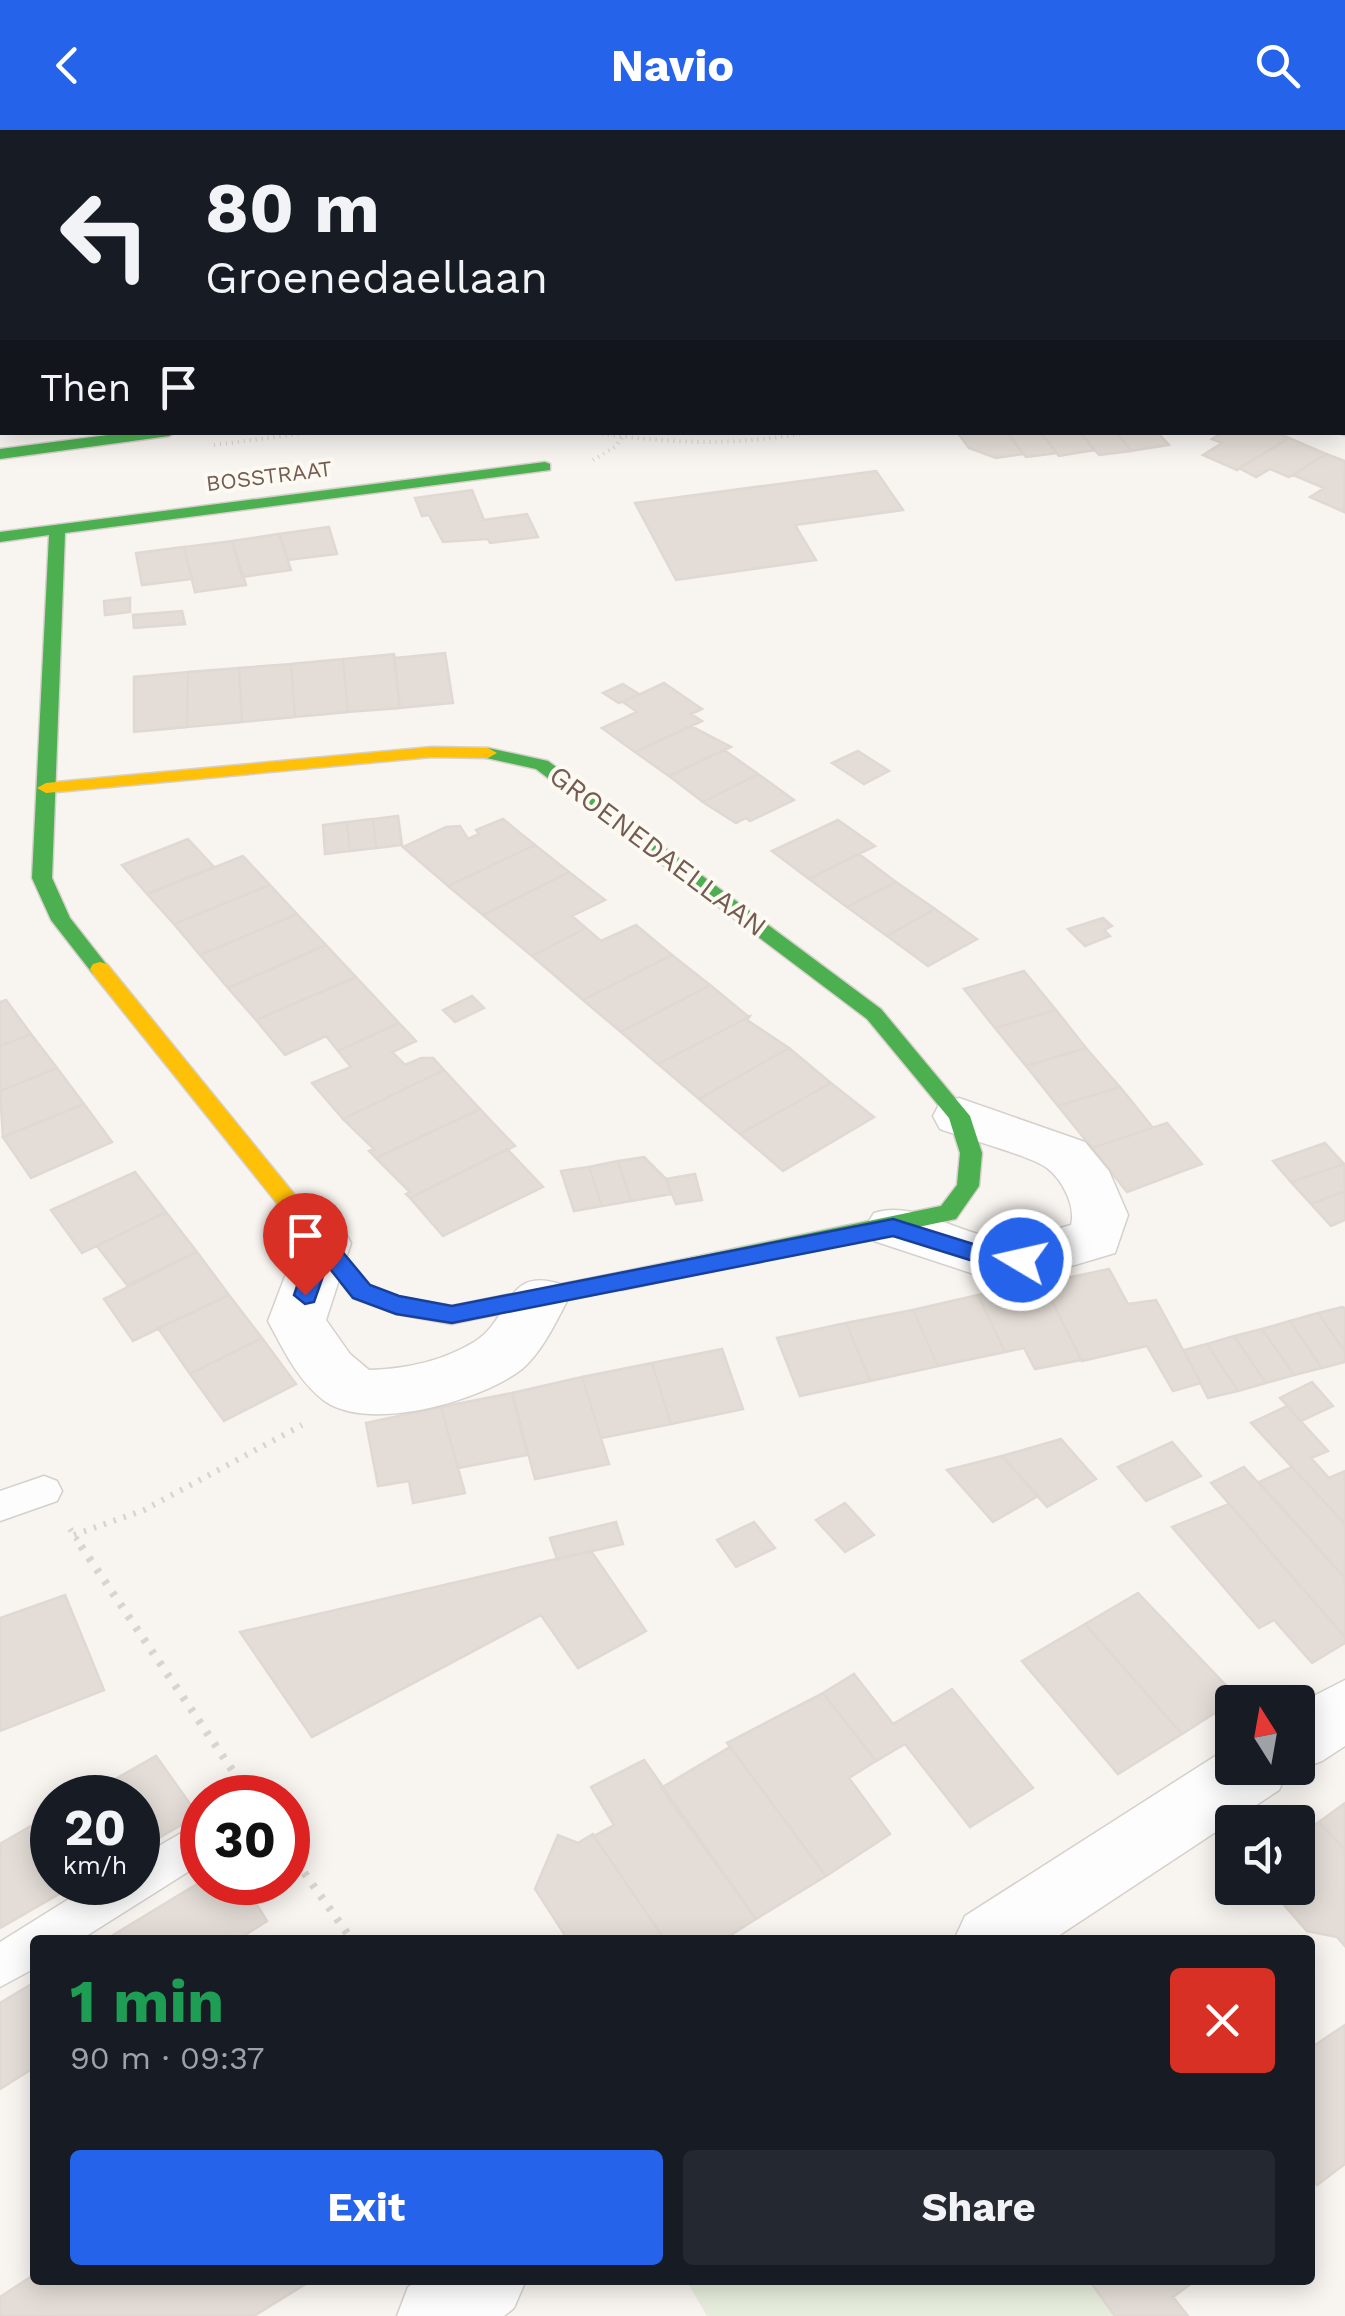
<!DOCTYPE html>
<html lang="en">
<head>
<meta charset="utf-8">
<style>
  :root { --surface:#171b24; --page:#242831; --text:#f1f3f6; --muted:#9ea1a6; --accent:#2563eb }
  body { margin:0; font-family:"Work Sans",sans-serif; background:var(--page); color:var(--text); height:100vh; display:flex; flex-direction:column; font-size:38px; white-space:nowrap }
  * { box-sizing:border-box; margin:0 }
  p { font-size:32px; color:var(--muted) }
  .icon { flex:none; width:55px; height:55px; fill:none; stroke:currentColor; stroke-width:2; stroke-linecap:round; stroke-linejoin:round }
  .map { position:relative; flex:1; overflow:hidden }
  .drawer { position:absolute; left:30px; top:1805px; width:1285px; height:350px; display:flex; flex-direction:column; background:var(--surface); border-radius:10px; box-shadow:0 5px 25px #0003 }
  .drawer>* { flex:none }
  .top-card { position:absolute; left:0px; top:0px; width:1345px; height:305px; box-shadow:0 5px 25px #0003; background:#171b24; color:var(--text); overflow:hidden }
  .needle { width:65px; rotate:349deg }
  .controls { position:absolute; left:1215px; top:1555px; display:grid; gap:20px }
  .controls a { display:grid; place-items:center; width:100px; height:100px; border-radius:10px; background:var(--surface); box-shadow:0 5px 25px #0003; font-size:50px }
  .speed { position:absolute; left:30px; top:1645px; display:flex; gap:20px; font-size:50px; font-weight:700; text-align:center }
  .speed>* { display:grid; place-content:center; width:130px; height:130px; border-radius:50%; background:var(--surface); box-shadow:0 5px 25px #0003; line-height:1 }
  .speed small { font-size:25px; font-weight:400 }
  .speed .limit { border:15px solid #d22; background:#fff; color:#111 }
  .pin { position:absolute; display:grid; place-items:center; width:85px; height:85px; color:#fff; margin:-102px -42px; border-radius:50% 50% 50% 0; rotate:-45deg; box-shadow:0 0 10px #0007 }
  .pin .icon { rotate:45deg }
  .me { position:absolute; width:110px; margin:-55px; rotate:279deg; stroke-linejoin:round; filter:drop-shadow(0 0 8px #0008) }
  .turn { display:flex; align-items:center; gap:35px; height:210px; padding:0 40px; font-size:45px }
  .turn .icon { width:130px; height:130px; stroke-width:2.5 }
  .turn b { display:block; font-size:70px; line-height:85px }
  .then { display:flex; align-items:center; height:95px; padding:0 40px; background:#0003; gap:20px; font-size:38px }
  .round { display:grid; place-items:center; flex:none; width:105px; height:105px; border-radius:10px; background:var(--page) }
  .overview { display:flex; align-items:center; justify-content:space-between; height:170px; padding:0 40px }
  h1 { font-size:60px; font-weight:700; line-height:75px; color:#1e9e55 }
  .action { display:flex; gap:20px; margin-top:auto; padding:20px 40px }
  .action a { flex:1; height:115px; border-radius:10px; background:var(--accent); color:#fff; font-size:40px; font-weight:700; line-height:115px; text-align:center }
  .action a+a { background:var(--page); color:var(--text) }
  header { display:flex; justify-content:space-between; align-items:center; height:130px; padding:0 40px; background:var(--accent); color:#fff; font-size:45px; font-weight:700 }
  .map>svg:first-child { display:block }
  .green { fill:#e6eddc }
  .building { fill:#e4ddd7; stroke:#e0d8d2; stroke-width:2.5 }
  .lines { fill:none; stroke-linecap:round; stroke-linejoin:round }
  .lane-casing { stroke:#d5d0cb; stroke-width:3 }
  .street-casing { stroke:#d5d0cb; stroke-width:3 }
  .fast-casing { stroke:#d6d0ca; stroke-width:3 }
  .slow-casing { stroke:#d6d0ca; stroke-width:3 }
  .path-far2 { stroke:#dad4d0; stroke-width:4; stroke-dasharray:1 5; stroke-linecap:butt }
  .path-far1 { stroke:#dad4d0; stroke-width:6; stroke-dasharray:2.5 8; stroke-linecap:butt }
  .path { stroke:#dad4d0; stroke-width:8; stroke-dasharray:4 10; stroke-linecap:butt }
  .lane { fill:#fefdfd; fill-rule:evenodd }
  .street { fill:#fefdfd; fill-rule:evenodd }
  .fast { fill:#4caf50; fill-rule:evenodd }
  .slow { fill:#ffc107; fill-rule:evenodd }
  .rail-casing { stroke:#e5e3e6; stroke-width:8 }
  .rail { stroke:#fdf9f3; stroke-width:5; stroke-dasharray:14; stroke-linecap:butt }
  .route { fill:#2563eb; stroke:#184099; stroke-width:2.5 }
  .labels { text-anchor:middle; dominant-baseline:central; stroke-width:8; stroke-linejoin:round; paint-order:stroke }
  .far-street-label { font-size:22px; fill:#745c51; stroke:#fdf9f3 }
  .street-label { font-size:28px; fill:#745c51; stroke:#fdf9f3 }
</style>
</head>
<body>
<header><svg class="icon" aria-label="back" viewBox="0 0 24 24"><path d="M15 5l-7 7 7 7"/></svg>Navio<svg class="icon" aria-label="search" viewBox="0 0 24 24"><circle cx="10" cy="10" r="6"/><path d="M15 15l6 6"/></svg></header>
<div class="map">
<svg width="1345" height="2186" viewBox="0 0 1345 2186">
  <rect width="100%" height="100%" fill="#f8f4f0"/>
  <path class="green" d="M686,2150H1089L1115,2186H707Z"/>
  <path class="building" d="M957,302H1007L1023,324L996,328L969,318Z
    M1007,302H1040L1057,323L1026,327Z
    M1040,302H1080L1094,320L1059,326Z
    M1080,302H1116L1131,321L1099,325Z
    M1116,302H1174L1159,304L1169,315L1131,321Z
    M1223,302H1276L1289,308L1237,340L1203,325L1222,313L1212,309Z
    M1289,308L1326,324L1289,347L1270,339L1256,347L1239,338Z
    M1326,324L1345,331L1344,382L1310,367L1324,358L1293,345Z
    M876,341L903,380L795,395L816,430L676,450L635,373Z
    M472,360L484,390L527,384L538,407L490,413L488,409L443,412L429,385L422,386L415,368Z
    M329,397L337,424L288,430L279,404Z
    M279,404L291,440L242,447L232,411Z
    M232,411L246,455L195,462L184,417Z
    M184,417L192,449L142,455L136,423Z
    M130,468V482L105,485L104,471Z
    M182,481L185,494L134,498L133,485Z
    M445,523L453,573L400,578L394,528Z
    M394,524L400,578L348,582L343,529Z
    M343,529L348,582L295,587L291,534Z
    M291,534L295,587L242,592L239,538Z
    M239,538L242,592L187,597L188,542Z
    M188,542L187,597L134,602V547Z
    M664,553L702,579L691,584L702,591L635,622L602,598L637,582L623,572Z
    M623,554L639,564L619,573L603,563Z
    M691,596L731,617L669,646L635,622Z
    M724,620L758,644L703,672L669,646Z
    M858,621L889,641L864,654L832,633Z
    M758,644L794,670L750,691L746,688L736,693L703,672Z
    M398,686L402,715L376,718L373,689Z
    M373,689L376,718L350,721L347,692Z
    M503,689L535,715L448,756L403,717L446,697L460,696L468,709L479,704L476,700Z
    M838,690L875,716L809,749L772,721Z
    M347,692L350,721L325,724L323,695Z
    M188,709L214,737L147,764L122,735Z
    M535,715L569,742L483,785L448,756Z
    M859,724L896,752L847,777L809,749Z
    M243,726L270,755L174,794L147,764Z
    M569,742L605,770L572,786L586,798L532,826L483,785Z
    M896,752L935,779L887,806L847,777Z
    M270,755L297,784L200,825L174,794Z
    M935,779L977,809L928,836L887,806Z
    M297,784L326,815L228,858L200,825Z
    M1103,788L1112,796L1104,800L1110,806L1085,816L1068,799Z
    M636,795L672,825L583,870L532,826L586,798L601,811Z
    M326,815L356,847L256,890L228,858Z
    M672,825L710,855L621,902L583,870Z
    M1024,841L1056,880L995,898L964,859Z
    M356,847L399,893L338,921L326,906L285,925L256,890Z
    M710,855L749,887L658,934L621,902Z
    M472,866L484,878L455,892L443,880Z
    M6,870L31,904L0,916V872Z
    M1056,880L1086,918L1026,936L995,898Z
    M749,887L747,890L789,918L699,969L658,934Z
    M399,893L416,911L392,922L405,935L421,928H433L444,940L343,989L312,953L351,937L338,921Z
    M31,904L57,938L0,961V916Z
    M789,918L831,953L740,1004L699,969Z
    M1086,918L1120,957L1058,976L1026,936Z
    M57,938L84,974L3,1007L0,961Z
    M444,940L480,979L376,1028L369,1021L374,1019L343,989Z
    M831,953L874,987L783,1041L740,1004Z
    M1120,957L1153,998L1092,1018L1058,976Z
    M84,974L112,1012L31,1048L3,1007Z
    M480,979L515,1016L410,1068L406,1064L410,1062L376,1028Z
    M1167,993L1202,1034L1127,1062L1092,1018Z
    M1325,1013L1344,1034L1291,1052L1273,1031Z
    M507,1019L543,1057L443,1106L410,1068Z
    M644,1027L666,1049L671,1064L631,1071L618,1031Z
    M618,1031L631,1071L602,1076L589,1037Z
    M1344,1034L1345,1061L1311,1074L1291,1052Z
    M589,1037L602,1076L574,1081L561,1041Z
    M135,1042L166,1082L82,1123L51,1080Z
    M695,1044L702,1070L676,1074L666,1049Z
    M1345,1061V1090L1331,1096L1311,1074Z
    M166,1082L197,1122L127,1155L97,1116Z
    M197,1122L229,1165L133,1211L104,1169Z
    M1109,1139L1128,1174L1156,1170L1201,1253L1173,1261L1147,1216L1082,1231L1043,1153Z
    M1043,1153L1081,1230L1035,1239L1024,1218L1005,1222L978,1165Z
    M229,1165L262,1208L190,1244L158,1198Z
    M978,1165L1005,1222L938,1236L913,1180Z
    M1342,1177L1345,1178V1222L1318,1183Z
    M913,1180L938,1236L870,1251L846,1193Z
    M1318,1183L1345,1222V1232L1322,1238L1290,1191Z
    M1290,1191L1322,1238L1294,1245L1262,1199Z
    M846,1193L870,1251L800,1266L777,1208Z
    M1262,1199L1294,1245L1266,1253L1234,1206Z
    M1234,1206L1266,1253L1238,1261L1207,1214Z
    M262,1208L296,1254L224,1291L190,1244Z
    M1207,1214L1238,1261L1208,1268L1184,1220Z
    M722,1219L743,1279L671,1294L652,1233Z
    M652,1233L671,1294L601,1308L582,1247Z
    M582,1247L609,1334L535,1349L512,1263Z
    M1312,1252L1333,1276L1301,1291L1280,1268Z
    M512,1263L527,1325L458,1338L441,1277Z
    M1287,1276L1328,1321L1311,1328L1329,1348L1345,1341V1394L1251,1293Z
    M441,1277L465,1363L413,1373L409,1351L378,1356L366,1293Z
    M1061,1309L1096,1349L1047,1377L1002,1326Z
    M1172,1312L1201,1346L1146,1371L1118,1337Z
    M1002,1326L1038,1366L993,1392L947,1340Z
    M1244,1337L1345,1448V1507L1211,1353Z
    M1292,1337L1345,1394V1448L1259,1352Z
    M845,1373L874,1405L845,1422L816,1390Z
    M1229,1374L1345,1507V1513L1312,1533L1274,1490L1259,1498L1172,1397Z
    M616,1392L623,1414L557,1429L550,1408Z
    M754,1392L775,1418L736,1437L717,1410Z
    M591,1421L646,1501L578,1538L541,1485L312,1607L240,1502Z
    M1138,1463L1238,1568L1182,1604L1085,1494Z
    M65,1465L104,1560L0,1601V1488Z
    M1085,1494L1182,1604L1118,1644L1022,1531Z
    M854,1544L893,1594L952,1559L1033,1658L970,1697L905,1614L876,1631L823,1563Z
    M823,1563L876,1631L849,1648L890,1704L826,1746L727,1613Z
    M730,1617L826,1746L756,1789L661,1658Z
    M156,1626L198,1685L138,1720V1668H82Z
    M644,1630L756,1789L723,1810H665L594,1706L614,1695L591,1657Z
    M1345,1673V1720L1319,1692Z
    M52,1684V1752H80L0,1798V1714Z
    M1319,1692L1345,1720V1816L1337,1807L1307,1801L1269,1758H1298V1706Z
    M593,1704L594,1706L665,1810H568L535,1759L558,1705L578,1713Z
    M202,1751L243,1752L267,1791L237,1810H105Z
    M35,1852V1937L0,1959V1873Z
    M1345,1895V2034L1317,2055L1310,2046V1909L1315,1915Z
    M35,2144V2150H312L254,2186H0V2167Z
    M1089,2150H1196L1173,2167L1188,2186H1115Z"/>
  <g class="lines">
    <g class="lane-casing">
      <path id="lane" d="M44,1346L57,1351L62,1361L57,1371L0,1391V1361Z
        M202,1691V1733L80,1810H35V1838L0,1857V1812L96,1752H138V1728Z"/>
    </g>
    <g class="street-casing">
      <path id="street" d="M1342,282L1345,283V305L1336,302H1342Z
        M959,968L1085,1012L1109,1041L1128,1085L1115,1123L1021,1151L986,1148L874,1111L865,1097L874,1083C911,1071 949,1098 986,1106C1016,1112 1042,1103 1071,1095C1076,1077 1063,1050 1047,1038C1031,1026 964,1008 940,999L933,986L940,973Z
        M323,1093L343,1099L351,1113L326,1190L350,1224L369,1240C405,1239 443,1231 474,1212C512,1189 504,1136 560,1154L568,1169C556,1192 542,1222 522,1239C481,1271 371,1302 326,1272C299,1253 283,1219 268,1191L303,1099Z
        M1345,1550V1616L1322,1631L1298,1640L1291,1638H1298V1574Z
        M1231,1616L1232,1638H1289L1279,1660L1052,1810H954L965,1786Z
        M419,2150H526L514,2178L504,2186H397L408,2157Z"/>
    </g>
    <g class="fast-casing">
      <path id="fast" d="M1342,224H1345V232H1342Z
        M131,302H176L169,306L0,329V319Z
        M545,332L550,334V340L65,403L52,748L70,788L110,839L107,844H93L51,790L32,748L49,405L0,412V402Z
        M488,618L548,631L881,879L970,986L982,1023L979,1056L956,1089L622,1160L614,1157L610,1151L614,1145L622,1142L941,1076L957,1055L960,1023L949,988L867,889L536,639L482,627V619Z"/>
    </g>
    <g class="slow-casing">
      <path id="slow" d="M432,617L488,618L497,623L488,628L432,627L46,663L37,658L46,653Z
        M100,832L107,834L369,1156L399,1167L451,1176L622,1142L630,1145L634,1151L630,1157L451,1194L397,1184L353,1168L93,844L90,839L93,834Z"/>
    </g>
    <path class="path-far2" d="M559,2L573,0
      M590,302C664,313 736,317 810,302
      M214,315L313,302
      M593,330L615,317L626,302"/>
    <path class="path-far1" d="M70,1399L83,1418
      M74,1405L144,1380L302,1295"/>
    <path class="path" d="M81,1416L251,1668
      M288,1720L352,1810"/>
    <use href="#lane" class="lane"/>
    <use href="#street" class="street"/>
    <use href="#fast" class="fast"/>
    <use href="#slow" class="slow"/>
    <g class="rail-casing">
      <path id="rail" d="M1192,2L1210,0
        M1261,2L1278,0"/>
    </g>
    <use href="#rail" class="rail"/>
  </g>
  <path class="route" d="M893,1089L986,1118L1021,1121L1033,1130L1021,1138L986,1135L893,1106L452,1193L396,1184L353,1168L327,1135L314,1172L305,1174L294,1165L311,1114L323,1105L331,1108L370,1155L399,1166L452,1176Z"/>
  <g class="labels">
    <g class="far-street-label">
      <text transform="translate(269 346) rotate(-7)">BOSSTRAAT</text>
    </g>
    <g class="street-label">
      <text transform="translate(658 721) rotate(37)">GROENEDAELLAAN</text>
    </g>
  </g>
</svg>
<div class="controls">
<a><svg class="needle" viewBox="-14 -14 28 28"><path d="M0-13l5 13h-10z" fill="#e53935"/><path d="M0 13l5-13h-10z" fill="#9ea1a6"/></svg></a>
<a><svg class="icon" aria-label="sound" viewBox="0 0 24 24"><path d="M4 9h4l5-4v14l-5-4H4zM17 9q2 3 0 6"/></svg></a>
</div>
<div class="speed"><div>20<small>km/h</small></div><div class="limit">30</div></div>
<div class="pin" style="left:305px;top:1165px;background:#d93025"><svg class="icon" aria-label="arrive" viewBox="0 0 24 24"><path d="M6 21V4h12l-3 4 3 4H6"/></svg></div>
<svg class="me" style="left:1021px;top:1130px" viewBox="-20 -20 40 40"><circle r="17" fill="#2563eb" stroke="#fff" stroke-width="3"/><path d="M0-11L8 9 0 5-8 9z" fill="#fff"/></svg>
<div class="top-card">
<div class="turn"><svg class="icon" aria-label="left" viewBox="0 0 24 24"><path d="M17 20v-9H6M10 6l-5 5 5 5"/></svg><div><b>80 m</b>Groenedaellaan</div></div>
<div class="then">Then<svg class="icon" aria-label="arrive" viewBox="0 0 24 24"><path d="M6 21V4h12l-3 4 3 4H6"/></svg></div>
</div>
<section class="drawer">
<div class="overview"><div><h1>1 min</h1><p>90 m · 09:37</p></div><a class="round" style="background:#d93025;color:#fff"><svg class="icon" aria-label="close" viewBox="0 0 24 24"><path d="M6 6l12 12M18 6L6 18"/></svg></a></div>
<div class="action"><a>Exit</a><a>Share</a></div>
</section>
</div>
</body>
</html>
